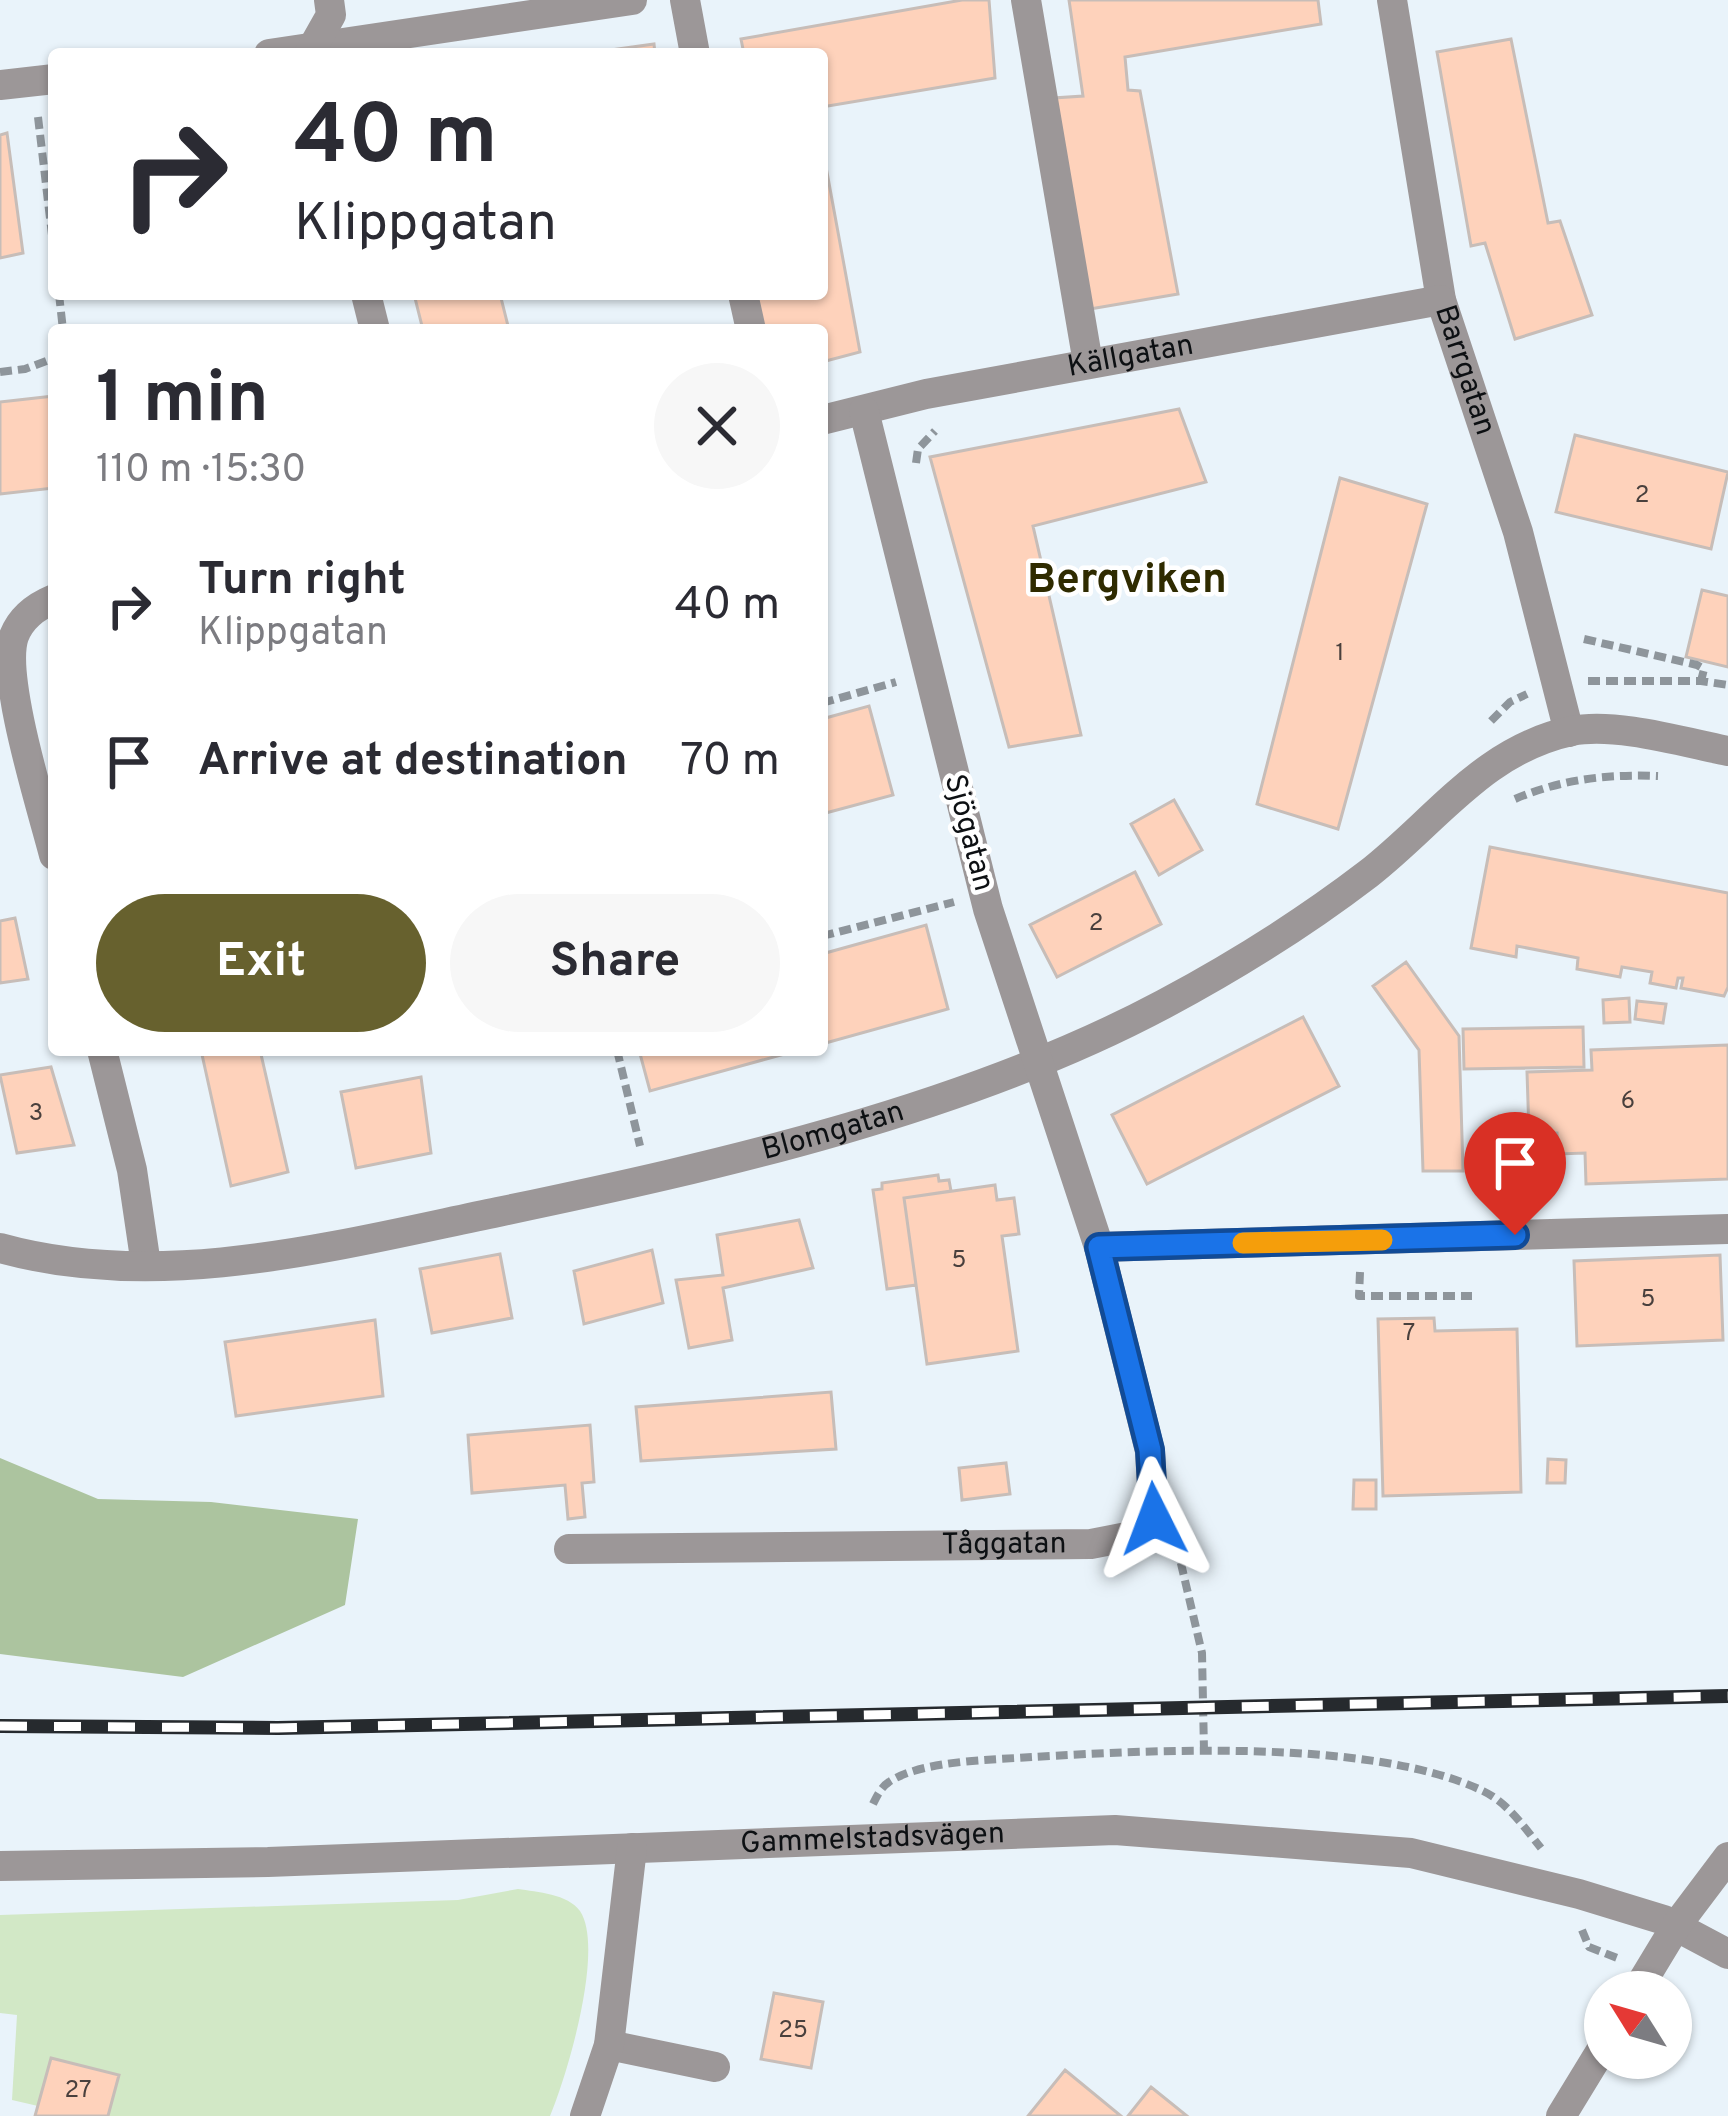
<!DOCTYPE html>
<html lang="en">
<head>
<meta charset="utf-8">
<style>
  :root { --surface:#fff; --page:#f7f7f7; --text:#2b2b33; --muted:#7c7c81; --accent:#67612e }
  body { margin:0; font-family:Overpass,sans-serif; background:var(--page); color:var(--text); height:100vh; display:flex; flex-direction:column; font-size:45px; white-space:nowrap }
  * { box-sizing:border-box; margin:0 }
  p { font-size:39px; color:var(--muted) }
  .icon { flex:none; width:66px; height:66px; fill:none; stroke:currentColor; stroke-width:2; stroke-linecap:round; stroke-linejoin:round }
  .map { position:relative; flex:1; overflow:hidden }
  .side { position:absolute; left:48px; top:324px; width:780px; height:732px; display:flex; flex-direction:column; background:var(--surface); border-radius:12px; box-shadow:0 3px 9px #0004 }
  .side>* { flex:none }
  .hud { position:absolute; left:48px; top:48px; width:780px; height:252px; border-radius:12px; box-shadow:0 3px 9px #0004; background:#fff; color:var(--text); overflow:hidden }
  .needle { width:78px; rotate:307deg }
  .fabs { position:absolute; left:1584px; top:1971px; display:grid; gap:24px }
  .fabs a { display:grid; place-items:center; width:108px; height:108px; border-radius:50%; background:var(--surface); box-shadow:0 3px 9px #0004; font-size:60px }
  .pin { position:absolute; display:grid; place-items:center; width:102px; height:102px; color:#fff; margin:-123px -51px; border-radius:50% 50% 50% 0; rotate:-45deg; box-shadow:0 0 12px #0007 }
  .pin .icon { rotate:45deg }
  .me { position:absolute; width:132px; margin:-66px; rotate:357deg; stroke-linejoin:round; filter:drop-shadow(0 0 9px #0008) }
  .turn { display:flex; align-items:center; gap:42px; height:252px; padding:0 48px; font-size:54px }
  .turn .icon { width:156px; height:156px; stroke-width:2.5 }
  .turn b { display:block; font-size:84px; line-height:102px }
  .round { display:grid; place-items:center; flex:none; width:126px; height:126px; border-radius:63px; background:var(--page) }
  .overview { display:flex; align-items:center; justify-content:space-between; height:204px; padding:0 48px }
  h1 { font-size:72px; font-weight:700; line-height:90px }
  .primary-button { display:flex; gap:24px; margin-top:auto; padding:24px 48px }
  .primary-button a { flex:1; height:138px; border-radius:72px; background:var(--accent); color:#fff; font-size:48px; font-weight:700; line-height:138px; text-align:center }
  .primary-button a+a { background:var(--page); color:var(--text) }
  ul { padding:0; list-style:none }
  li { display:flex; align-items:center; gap:36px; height:156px; padding:0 48px }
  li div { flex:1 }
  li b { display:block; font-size:45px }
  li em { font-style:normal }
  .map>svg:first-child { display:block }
  .green { fill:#d2e8c6 }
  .forest { fill:#acc49f }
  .building { fill:#fed2bb; stroke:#c7bdb8; stroke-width:3 }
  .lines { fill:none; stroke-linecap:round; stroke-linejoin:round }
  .path { stroke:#8e959b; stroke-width:8; stroke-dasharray:12 6; stroke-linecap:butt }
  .minor { stroke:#9c9798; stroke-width:30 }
  .rail-casing { stroke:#262a2e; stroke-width:14 }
  .rail { stroke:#fff; stroke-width:9; stroke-dasharray:27; stroke-linecap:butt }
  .route-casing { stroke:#114b97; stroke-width:30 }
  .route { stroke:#1a73e8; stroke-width:21 }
  .slow { stroke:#f59e0b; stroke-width:21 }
  .labels { text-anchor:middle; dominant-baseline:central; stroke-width:9; stroke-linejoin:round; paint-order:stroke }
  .number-label { font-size:24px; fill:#49403d }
  .street-label { font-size:30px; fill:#0d1013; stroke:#fff }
  .district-label { font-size:42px; font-weight:bold; fill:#2f2b00; stroke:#fff }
</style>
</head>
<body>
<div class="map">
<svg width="1728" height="2116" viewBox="0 0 1728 2116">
  <rect width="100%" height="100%" fill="#e9f3fa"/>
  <path class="green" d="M518,1889C537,1892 568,1894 580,1911C605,1948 567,2076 550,2116H108L118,2075L51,2058L38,2106L12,2100L17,2015L0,2013V1915L458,1900Z"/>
  <path class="forest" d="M0,1458L98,1499L211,1502L358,1519L345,1605L183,1677L0,1654Z"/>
  <path class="building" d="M989,0L995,78L822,107V54H744L741,39L962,0Z
    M1069,0H1318L1321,24L1125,57L1128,90L1140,91L1178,294L1090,309L1054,98L1083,96Z
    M1511,39L1548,223L1560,221L1592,315L1515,339L1485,243L1471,246L1437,52Z
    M654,44L655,54H580H582Z
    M7,133L23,253L0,258V135Z
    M822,145L860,352L822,362V330H761L755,294H822Z
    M414,294H500L509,330H423Z
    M54,396V488L0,494V402Z
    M1179,409L1206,482L1033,526L1081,735L1009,747L930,457Z
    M1575,435L1728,472L1711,549L1556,512Z
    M1340,478L1427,504L1338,829L1257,804Z
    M1702,590L1728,596V667L1686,657Z
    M869,706L893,795L822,814V719Z
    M1174,800L1202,850L1159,875L1131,824Z
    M1490,847L1728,893V987L1724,996L1681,988L1683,978H1678L1676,988L1650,983L1652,972L1622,967L1620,977L1577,969L1578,958L1517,946L1516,957L1471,948Z
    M1135,872L1161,924L1057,977L1030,925Z
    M15,918L28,979L0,983V921Z
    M926,925L948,1009L822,1044V954Z
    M1406,962L1459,1036L1463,1171H1423L1419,1050L1373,986Z
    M1629,998L1630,1022L1604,1023L1603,1000Z
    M1637,1001L1666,1004L1663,1023L1635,1019Z
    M1303,1017L1339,1086L1147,1184L1112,1115Z
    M1583,1027L1584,1067L1464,1069L1463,1029Z
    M1728,1045V1179L1586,1184L1585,1153L1558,1154L1557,1133H1529L1527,1072L1592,1070L1591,1050Z
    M201,1050H260L288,1172L231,1186Z
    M639,1050H799L650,1091Z
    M51,1067L74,1145L17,1153L0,1075Z
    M421,1077L431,1153L356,1168L341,1092Z
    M1483,1146H1510V1182H1483Z
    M938,1175L939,1181L949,1180L951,1191L904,1198L916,1285L887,1289L873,1190L882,1189V1183Z
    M995,1185L997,1200L1014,1198L1019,1234L1002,1236L1018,1351L927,1364L904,1198Z
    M799,1220L813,1268L723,1288L732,1340L689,1348L676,1280L723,1275L717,1235Z
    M652,1250L663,1303L584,1324L574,1271Z
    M500,1254L512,1318L432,1333L420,1269Z
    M1720,1255L1723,1340L1577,1346L1574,1261Z
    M1434,1318L1435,1331L1517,1329L1521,1492L1383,1496L1378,1319Z
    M375,1320L383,1396L236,1416L225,1342Z
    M831,1392L836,1449L641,1461L636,1407Z
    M590,1425L594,1482L582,1483L585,1517L568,1519L565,1485L472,1493L468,1435Z
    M1548,1459L1566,1460L1565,1483H1547Z
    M1006,1463L1010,1494L962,1500L959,1468Z
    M1354,1480H1376V1509H1353Z
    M774,1993L823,2002L811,2068L761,2059Z
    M51,2058L119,2075L108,2116H35Z
    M1065,2070L1121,2116H1028Z
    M1151,2087L1187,2116H1128Z"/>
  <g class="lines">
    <path class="path" d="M38,117L54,252
      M59,294L63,330
      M0,372L25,369L54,358
      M916,463L918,449L935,431
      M1584,639L1697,665L1704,669L1701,681
      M1588,681H1701L1728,685
      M822,703L896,682
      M1491,721L1510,702L1527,694
      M1515,799C1562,779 1608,774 1658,776
      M822,936L954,902
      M617,1050L640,1146
      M1360,1272L1359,1296H1472
      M1173,1547L1179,1555L1202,1653L1204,1751
      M873,1804C877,1796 881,1787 889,1782C922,1760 992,1760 1032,1757C1154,1750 1372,1738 1483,1791C1508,1803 1524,1827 1541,1848
      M1582,1930L1589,1947L1620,1959"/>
    <g class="minor">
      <path d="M685,0L695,54"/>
      <path d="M1026,0L1088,363"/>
      <path id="s1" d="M1392,0L1441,300L1518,532L1569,732"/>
      <path d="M269,54L632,0"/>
      <path d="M309,54L331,15L329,0"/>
      <path d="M0,85L54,79"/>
      <path d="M366,294L375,330"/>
      <path d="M743,294L751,330"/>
      <path id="s2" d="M822,420L926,394L1441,300"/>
      <path d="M54,599C37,606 21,618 14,636C0,677 42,808 54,855"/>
      <path d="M102,1050L132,1170L146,1265"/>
      <path d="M1099,1247L1728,1229"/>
      <path id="s3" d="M0,1248C161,1293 339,1245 498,1212C718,1166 965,1110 1164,1004C1235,966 1304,923 1368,874C1436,821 1483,750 1571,731C1616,722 1683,742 1728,751"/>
      <path id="s4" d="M569,1549L1091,1544L1142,1534L1154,1519L1150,1451L1099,1247L988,909L864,411"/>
      <path id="s5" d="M0,1866L268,1862L1115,1830L1411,1853L1579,1894L1664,1920L1728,1954"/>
      <path d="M1636,1992L1676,1926L1728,1857"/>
      <path d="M609,2045L715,2067"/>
      <path d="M585,2116L609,2045L632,1848"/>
      <path d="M1561,2116L1605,2044"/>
    </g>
    <g class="rail-casing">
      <path id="rail" d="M0,1726L278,1728L1728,1696"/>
    </g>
    <use href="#rail" class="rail"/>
  </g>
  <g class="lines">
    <g class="route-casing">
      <path id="route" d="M1154,1519L1150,1450L1099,1247L1515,1235"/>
    </g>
    <use href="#route" class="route"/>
    <path class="slow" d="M1243,1243L1382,1240"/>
  </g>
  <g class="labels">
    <g class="number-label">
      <text x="1642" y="496">2</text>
      <text x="1340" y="654">1</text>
      <text x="1096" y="924">2</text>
      <text x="1628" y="1102">6</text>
      <text x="36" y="1114">3</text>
      <text x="959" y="1261">5</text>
      <text x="1648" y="1300">5</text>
      <text x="1409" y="1334">7</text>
      <text x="793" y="2031">25</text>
      <text x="78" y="2091">27</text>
    </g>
    <g class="street-label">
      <text stroke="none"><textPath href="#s2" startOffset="315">Källgatan</textPath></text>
      <text stroke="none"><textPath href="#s1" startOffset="378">Barrgatan</textPath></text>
      <text transform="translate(968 833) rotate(75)">Sjögatan</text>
      <text stroke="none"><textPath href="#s3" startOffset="849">Blomgatan</textPath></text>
      <text stroke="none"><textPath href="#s4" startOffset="435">Tåggatan</textPath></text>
      <text stroke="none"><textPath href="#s5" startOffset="873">Gammelstadsvägen</textPath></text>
    </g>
    <g class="district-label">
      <text x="1127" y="581">Bergviken</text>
    </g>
  </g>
</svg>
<div class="fabs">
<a><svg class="needle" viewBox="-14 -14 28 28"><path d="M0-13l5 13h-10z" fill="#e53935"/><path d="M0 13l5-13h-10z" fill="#7c7c81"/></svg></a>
</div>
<div class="pin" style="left:1515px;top:1235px;background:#d93025"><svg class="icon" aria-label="arrive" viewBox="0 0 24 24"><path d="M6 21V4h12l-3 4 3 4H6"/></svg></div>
<svg class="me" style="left:1154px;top:1519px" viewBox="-20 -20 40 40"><path d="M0-17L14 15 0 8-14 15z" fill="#1a73e8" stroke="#fff" stroke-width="4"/></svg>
<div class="hud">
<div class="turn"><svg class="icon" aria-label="right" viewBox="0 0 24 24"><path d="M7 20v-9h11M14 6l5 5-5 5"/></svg><div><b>40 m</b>Klippgatan</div></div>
</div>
<section class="side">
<div class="overview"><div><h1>1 min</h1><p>110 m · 15:30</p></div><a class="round"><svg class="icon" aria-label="close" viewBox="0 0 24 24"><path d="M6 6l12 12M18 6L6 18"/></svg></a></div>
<ul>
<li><svg class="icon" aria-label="right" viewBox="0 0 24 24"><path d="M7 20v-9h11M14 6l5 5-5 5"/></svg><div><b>Turn right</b><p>Klippgatan</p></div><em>40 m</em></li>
<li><svg class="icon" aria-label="arrive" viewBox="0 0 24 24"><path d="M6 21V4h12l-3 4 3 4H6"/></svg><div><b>Arrive at destination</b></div><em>70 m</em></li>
</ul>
<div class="primary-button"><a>Exit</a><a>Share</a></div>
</section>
</div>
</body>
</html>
